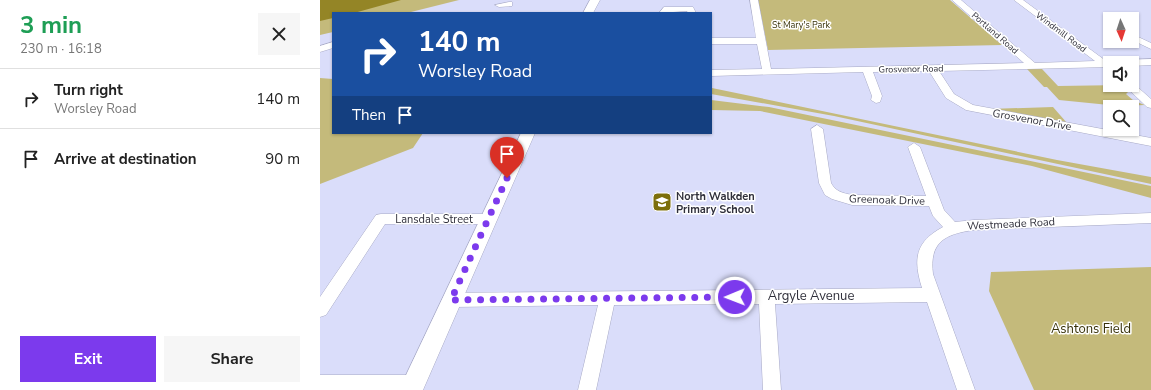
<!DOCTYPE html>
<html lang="en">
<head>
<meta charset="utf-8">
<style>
  :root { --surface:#fff; --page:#f6f6f6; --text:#222; --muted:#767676; --line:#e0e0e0; --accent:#7c3aed }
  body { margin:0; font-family:"Nunito Sans",sans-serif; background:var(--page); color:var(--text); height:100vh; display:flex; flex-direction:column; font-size:15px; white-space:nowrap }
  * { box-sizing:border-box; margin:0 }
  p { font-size:13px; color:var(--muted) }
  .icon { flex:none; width:22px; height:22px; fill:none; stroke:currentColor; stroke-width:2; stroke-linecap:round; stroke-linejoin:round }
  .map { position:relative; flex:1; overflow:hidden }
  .drawer { display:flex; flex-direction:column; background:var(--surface); width:320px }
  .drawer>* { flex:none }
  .guide { position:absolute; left:12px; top:12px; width:380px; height:122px; border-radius:0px; box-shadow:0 1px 3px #0004; background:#1a4fa0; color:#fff; overflow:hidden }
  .needle { width:26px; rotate:177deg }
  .controls { position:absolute; left:783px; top:12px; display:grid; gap:8px }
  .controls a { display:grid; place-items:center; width:36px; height:36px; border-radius:0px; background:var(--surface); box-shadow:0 1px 3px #0004; font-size:20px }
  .pin { position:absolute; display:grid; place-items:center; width:34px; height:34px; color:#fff; margin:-41px -17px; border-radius:50% 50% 50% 0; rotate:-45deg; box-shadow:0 0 4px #0007 }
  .pin .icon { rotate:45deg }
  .me { position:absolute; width:44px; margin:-22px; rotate:269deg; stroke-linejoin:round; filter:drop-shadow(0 0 3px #0008) }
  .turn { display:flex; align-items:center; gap:14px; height:84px; padding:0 20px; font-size:18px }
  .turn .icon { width:52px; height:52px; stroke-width:2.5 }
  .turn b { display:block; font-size:28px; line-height:34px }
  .then { display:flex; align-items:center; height:38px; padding:0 20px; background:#0003; gap:8px; font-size:15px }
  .round { display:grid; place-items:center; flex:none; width:42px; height:42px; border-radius:0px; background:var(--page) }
  .headline { display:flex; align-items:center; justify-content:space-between; height:68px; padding:0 20px }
  h1 { font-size:24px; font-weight:700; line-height:30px; color:#1e9e55 }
  .cta { display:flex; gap:8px; margin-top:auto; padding:8px 20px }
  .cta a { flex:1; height:46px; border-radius:0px; background:var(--accent); color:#fff; font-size:16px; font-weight:700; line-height:46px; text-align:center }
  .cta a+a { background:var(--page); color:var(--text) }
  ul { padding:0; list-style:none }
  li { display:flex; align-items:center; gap:12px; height:60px; padding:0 20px; border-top:1px solid var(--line) }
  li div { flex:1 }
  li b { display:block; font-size:15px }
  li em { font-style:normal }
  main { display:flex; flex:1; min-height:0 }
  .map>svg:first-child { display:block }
  .green { fill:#c4ba7b }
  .water { fill:#948526 }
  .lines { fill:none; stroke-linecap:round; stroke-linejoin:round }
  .minor-casing { stroke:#a8aac6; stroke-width:1 }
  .major-casing { stroke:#a8aac6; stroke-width:1 }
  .minor { fill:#fff; fill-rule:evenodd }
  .major { fill:#fff; fill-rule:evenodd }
  .route { stroke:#7c3aed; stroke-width:7; stroke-dasharray:0 12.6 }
  .labels { text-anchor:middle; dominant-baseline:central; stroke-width:3; stroke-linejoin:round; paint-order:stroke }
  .far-park-label { font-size:9px; fill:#373108; stroke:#fff }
  .far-street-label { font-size:9px; fill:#30303b; stroke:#fff }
  .street-label { font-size:11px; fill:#30303b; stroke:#fff }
  .poi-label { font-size:11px; font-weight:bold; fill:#30303b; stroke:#fff; text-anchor:start }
  .near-street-label { font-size:13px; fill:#30303b; stroke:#fff }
  .near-park-label { font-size:13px; fill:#373108; stroke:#fff }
</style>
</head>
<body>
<main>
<section class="drawer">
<div class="headline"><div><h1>3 min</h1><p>230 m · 16:18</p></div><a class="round"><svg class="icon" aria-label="close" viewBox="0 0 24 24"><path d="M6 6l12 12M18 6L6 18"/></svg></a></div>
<ul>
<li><svg class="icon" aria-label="right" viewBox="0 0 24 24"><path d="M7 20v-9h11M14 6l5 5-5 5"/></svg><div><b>Turn right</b><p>Worsley Road</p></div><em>140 m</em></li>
<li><svg class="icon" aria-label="arrive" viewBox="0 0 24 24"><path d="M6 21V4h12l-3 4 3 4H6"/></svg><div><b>Arrive at destination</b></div><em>90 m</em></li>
</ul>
<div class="cta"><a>Exit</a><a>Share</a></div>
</section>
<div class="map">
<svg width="831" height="390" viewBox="0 0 831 390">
  <rect width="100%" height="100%" fill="#daddfa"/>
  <path class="green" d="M0,0H139L87,13H13V32L0,35Z
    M438,0H630L682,45L448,50Z
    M707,69H722L738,86L803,85L809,91L806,94L814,101L825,105L799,106L739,100L727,87H724Z
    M0,78L13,79V133H103L93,148L0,184Z
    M391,80L392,88L737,160L831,177V184L514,116L391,94Z
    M391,100L449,107L831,186V198L712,166L440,111L391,110Z
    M733,107L747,123L669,109Z
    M831,267V390H714L669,291L671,272Z"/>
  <path class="water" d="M0,0H81L34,13H13V18L0,21Z"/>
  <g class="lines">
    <g class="minor-casing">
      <path id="minor" d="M430,0H438L451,69L704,63L632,0H641L715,63L775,61L694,0H703L786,61L794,63H790V67L619,71L634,94L653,105L831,138V146L646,110L626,98L609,71L553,72L562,96L560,102L556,103L551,100L552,96L543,72L391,76V70L442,69L437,44H391V38H436Z
        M189,2H192V6L179,7L175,5Z
        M344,7H373L376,13H368L367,11L339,13Z
        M788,13H794L798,19H790L787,15Z
        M812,34L831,43V49L812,40Z
        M13,42V48L0,52V46Z
        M831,59V65L812,66V63H800L805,60Z
        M813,83L831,99V108L827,107L804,85H812Z
        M497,125L503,129L511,183C516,192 523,193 532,195L606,196L588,147L594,143L600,147L624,210L635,222L654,220L831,213V223L654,230C625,234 609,242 613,274L655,390H637L607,302L455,304L461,390H443L439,304L294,305L276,390H258L278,305L131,307L125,305L123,300L125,295L131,293L602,288C593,259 595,242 623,227L613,216L609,206L532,205L512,199L505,195L499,183L491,129Z
        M61,214H168L173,215L175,219L173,223L168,224H65L6,315L0,317V297L56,215Z
        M0,375H94L100,378L103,384L100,390H0Z"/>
    </g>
    <g class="major-casing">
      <path id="major" d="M270,0H280L273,13H263Z
        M201,133H215L103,390H79Z"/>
    </g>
    <use href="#minor" class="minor"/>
    <use href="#major" class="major"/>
  </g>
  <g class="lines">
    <path class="route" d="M187,178L131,300L415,297"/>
  </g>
  <defs>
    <g id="school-square" transform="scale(1)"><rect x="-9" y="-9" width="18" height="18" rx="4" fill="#7c6e0b" stroke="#fff"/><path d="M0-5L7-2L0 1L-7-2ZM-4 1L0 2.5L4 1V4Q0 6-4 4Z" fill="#fff"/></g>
  </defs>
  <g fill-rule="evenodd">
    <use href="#school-square" x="342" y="202"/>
  </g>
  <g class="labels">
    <g class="far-park-label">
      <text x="481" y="25">St Mary's Park</text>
    </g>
    <g class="far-street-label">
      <text transform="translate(741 32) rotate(37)">Windmill Road</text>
      <text transform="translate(675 33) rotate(41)">Portland Road</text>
      <text transform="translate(591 69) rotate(-1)">Grosvenor Road</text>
    </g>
    <g class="street-label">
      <text transform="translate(712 120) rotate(10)">Grosvenor Drive</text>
      <text transform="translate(567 200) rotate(2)">Greenoak Drive</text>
      <text x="114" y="219">Lansdale Street</text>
      <text transform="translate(691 224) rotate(-3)">Westmeade Road</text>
    </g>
    <g class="poi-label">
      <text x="356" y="196">North Walkden<tspan x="356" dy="13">Primary School</tspan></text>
    </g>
    <g class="near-street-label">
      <text x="491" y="296">Argyle Avenue</text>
    </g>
    <g class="near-park-label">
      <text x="771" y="329">Ashtons Field</text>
    </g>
  </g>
</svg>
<div class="controls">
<a><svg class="needle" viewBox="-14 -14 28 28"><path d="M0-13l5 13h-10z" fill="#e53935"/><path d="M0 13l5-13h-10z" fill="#767676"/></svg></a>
<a><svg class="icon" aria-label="sound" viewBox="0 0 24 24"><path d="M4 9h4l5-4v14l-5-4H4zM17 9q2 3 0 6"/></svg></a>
<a><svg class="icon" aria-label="search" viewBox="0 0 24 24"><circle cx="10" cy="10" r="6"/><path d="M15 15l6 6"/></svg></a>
</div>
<div class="pin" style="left:187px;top:178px;background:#d93025"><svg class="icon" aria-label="arrive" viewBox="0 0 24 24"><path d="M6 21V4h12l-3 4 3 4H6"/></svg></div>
<svg class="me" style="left:415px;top:297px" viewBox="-20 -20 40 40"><circle r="17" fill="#7c3aed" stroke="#fff" stroke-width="3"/><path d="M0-11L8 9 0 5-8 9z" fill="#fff"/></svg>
<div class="guide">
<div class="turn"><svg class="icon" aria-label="right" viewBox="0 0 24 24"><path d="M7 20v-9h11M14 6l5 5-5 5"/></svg><div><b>140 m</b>Worsley Road</div></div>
<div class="then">Then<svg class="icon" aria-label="arrive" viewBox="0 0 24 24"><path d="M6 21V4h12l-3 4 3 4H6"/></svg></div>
</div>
</div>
</main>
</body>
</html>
